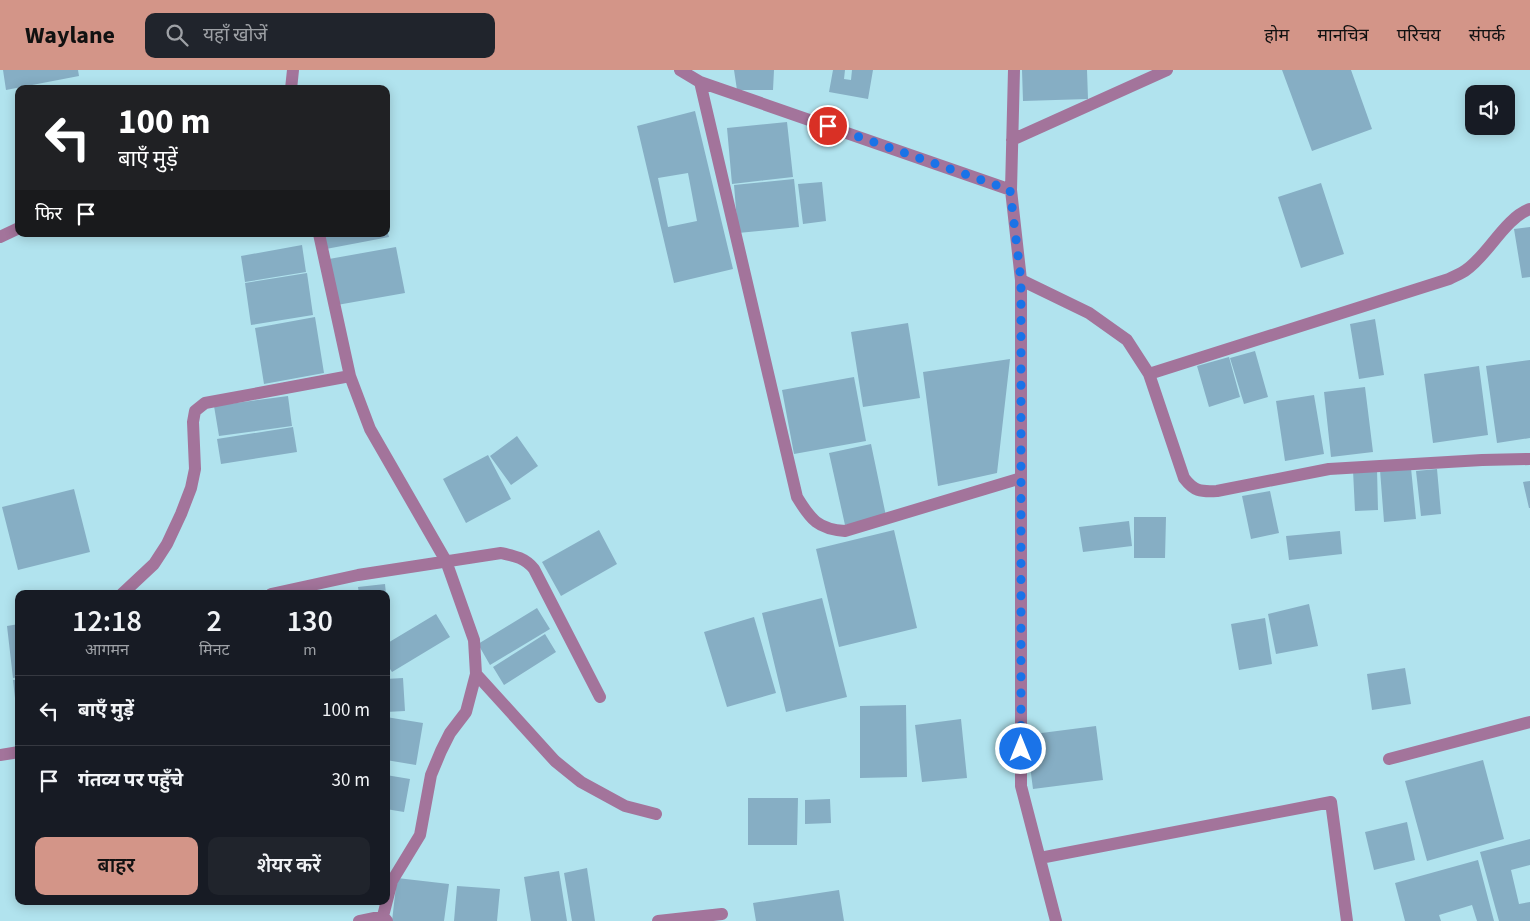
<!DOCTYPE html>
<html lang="hi">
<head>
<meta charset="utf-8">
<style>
  :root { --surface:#171b24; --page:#20242c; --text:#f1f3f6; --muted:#9ea1a6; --line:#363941; --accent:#d39588 }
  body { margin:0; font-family:"Source Sans 3","Noto Sans Devanagari",sans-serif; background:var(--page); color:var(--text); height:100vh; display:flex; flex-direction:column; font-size:19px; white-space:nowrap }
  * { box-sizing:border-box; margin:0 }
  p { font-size:16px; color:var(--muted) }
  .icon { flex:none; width:28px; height:28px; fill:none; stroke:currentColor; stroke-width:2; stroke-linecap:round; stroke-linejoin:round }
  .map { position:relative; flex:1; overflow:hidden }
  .side { position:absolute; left:15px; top:520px; width:375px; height:315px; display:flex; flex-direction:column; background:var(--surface); border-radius:10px; box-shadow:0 2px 12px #0003 }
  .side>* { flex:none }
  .banner { position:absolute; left:15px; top:15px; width:375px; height:152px; border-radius:10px; box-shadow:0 2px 12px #0003; background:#202124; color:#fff; overflow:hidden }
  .tools { position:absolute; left:1465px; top:15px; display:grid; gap:10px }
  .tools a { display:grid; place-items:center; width:50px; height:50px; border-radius:10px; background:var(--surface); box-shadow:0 2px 12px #0003; font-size:25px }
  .pin { position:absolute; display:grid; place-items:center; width:42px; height:42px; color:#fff; margin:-21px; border:2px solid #fff; border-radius:50%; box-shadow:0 1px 5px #0007 }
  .me { position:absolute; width:55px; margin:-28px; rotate:0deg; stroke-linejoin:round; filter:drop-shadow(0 0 4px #0008) }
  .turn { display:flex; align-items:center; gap:18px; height:105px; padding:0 20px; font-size:22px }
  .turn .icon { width:65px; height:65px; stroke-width:2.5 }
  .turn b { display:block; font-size:35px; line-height:42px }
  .then { display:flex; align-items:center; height:48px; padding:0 20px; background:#0003; gap:10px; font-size:19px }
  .eta { display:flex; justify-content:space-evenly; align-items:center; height:85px; text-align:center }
  .eta b { font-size:30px; font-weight:600; line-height:35px }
  .action { display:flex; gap:10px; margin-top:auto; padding:10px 20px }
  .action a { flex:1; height:58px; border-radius:10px; background:var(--accent); color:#111; font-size:20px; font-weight:600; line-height:58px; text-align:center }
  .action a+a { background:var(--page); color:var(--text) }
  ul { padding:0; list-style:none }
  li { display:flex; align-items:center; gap:15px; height:70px; padding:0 20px; border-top:1px solid var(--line) }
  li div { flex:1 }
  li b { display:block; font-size:19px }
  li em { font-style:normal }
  header { display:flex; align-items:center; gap:30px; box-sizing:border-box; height:70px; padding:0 25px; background:var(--accent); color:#111 }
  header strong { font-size:24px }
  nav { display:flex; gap:28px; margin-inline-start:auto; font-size:18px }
  .search { width:350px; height:45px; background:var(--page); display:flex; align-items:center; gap:12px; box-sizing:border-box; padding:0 18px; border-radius:10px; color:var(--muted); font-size:19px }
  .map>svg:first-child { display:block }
  .building { fill:#86aec4; fill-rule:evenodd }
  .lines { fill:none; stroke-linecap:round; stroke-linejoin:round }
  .minor { stroke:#a3749b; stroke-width:12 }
  .route { stroke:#1a73e8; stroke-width:9; stroke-dasharray:0 16.2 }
</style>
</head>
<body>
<header>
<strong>Waylane</strong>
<div class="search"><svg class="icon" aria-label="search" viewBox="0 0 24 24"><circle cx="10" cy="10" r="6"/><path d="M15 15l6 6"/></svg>यहाँ खोजें</div>
<nav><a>होम</a><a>मानचित्र</a><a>परिचय</a><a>संपर्क</a></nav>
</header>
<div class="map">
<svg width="1530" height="851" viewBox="0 0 1530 851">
  <rect width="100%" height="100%" fill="#b1e3ee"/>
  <path class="building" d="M3,0H78L79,6L6,20Z
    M734,0H774L773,20H737Z
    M833,0H845L844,9L851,10L852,0H873L868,29L829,22Z
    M1022,0H1087L1088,29L1023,31Z
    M1282,0H1351L1372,59L1312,81Z
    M695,41L733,199L674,213L637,56ZM688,103L697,151L668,157L658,108Z
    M787,52L793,107L732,114L727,58Z
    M794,109L799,157L738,163L734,115Z
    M822,112L826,151L803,154L798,114Z
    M1321,113L1344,184L1301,198L1278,127Z
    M386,156L389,167L326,179L323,164H386Z
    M1530,157V207L1522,208L1514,159Z
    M302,175L306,202L245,212L241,186Z
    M396,177L405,223L337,235L329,189Z
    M307,203L313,245L251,255L245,213Z
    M315,247L324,303L264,314L255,258Z
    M1375,249L1384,305L1359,309L1350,254Z
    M908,253L920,328L863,337L851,262Z
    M1255,281L1268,327L1244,334L1230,288Z
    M1229,287L1240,327L1209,337L1197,296Z
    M1010,289L997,403L938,416L923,302Z
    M1530,290V368L1497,373L1486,296Z
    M1479,296L1488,365L1433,373L1424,304Z
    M854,307L866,371L794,384L782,320Z
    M1365,317L1373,382L1331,387L1324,322Z
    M1314,325L1324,384L1285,391L1276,331Z
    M288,326L292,356L219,366L214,336Z
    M293,357L297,382L221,394L217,369Z
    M517,366L538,396L511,415L490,386Z
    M871,374L886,446L845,455L829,383Z
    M488,385L511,429L466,453L443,409Z
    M1411,398L1416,449L1384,452L1380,400Z
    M1377,399L1378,440L1355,441L1353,400Z
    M1437,399L1441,444L1421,446L1416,401Z
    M1530,411V438H1529L1523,412Z
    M74,419L90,482L18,500L2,437Z
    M1270,421L1279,463L1251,469L1242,426Z
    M1134,447H1166L1165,488H1134Z
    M1129,451L1132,476L1083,482L1079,457Z
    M599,460L617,494L561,526L542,492Z
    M894,460L917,558L839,577L816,479Z
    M1340,461L1342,484L1289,490L1286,466Z
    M385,514L386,524H359L358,517Z
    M822,528L847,627L786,642L762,543Z
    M1309,534L1318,576L1276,584L1268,544Z
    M537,538L550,559L490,595L478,574Z
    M436,544L450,567L392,602L386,593V574Z
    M754,547L776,623L727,637L704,562Z
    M1265,548L1272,594L1239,600L1231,554Z
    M19,554V607L13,608L7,556Z
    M545,564L556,582L504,615L493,597Z
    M1405,598L1411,634L1372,640L1367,604Z
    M403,608L405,641L386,642V609Z
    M13,610H19V646H17Z
    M906,635L907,707L860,708V636Z
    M386,647L423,653L416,695L386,690Z
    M961,649L967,708L922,712L915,655Z
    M1096,656L1103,710L1033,719L1026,665Z
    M1483,690L1504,769L1427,791L1405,711Z
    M386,705L410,709L404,742L386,739Z
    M748,728H798L797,775H748Z
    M830,729L831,753L805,754V730Z
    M1407,752L1415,790L1374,800L1365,762Z
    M1530,769V795L1511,800L1519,834L1530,832V851H1499L1480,782Z
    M1478,790L1494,851H1477L1472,835L1439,845L1441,851H1405L1395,813Z
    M587,798L595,851H572L564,803Z
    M559,801L567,851H531L524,807Z
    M397,808L449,814L444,851H392Z
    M457,816L500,819L497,851H454Z
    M839,820L844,851H756L753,833Z"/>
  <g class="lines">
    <path class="minor" d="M680,0L700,12L1011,120
      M1014,0L1011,120L1021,210V716L1056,851
      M700,12L797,427C811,450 818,459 845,461L1021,408
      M291,19L293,0
      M1012,70L1167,0
      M319,164L350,306L370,359L446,491L474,570L476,604L466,642L450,663L441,681L431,705L420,765L392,811L383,846
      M0,167L19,158
      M1021,210L1089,243L1127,270L1149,304L1184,408C1194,421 1200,422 1217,421L1329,399L1482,390L1530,389
      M1149,304L1449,209C1454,206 1461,204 1466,200C1488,185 1505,148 1530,139
      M122,524L154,494L167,474L181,444L191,418L195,399L193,352L195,341L205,333L350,306
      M271,524L358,505L501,483C515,486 525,488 534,499L600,627
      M476,604L555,691L581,712L625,736L656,744
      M0,685L19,682
      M1389,689L1530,652
      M1040,788L1331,732L1347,851
      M359,851L383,846L387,851
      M658,851L722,844"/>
  </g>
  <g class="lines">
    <path class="route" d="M828,56L1010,120L1021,210V679"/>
  </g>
</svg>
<div class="tools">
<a><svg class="icon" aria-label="sound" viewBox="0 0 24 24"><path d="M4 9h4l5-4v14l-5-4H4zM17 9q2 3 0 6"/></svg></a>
</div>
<div class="pin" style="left:828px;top:56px;background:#d93025"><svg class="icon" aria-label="arrive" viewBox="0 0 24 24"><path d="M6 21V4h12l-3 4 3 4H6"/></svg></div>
<svg class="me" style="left:1021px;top:679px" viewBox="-20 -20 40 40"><circle r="17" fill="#1a73e8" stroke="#fff" stroke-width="3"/><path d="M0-11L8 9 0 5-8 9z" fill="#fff"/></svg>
<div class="banner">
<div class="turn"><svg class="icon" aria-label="left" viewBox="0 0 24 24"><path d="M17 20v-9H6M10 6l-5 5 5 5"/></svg><div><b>100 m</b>बाएँ मुड़ें</div></div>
<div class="then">फिर<svg class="icon" aria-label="arrive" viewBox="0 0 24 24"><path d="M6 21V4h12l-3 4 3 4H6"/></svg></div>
</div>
<section class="side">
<div class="eta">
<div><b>12:18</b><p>आगमन</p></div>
<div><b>2</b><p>मिनट</p></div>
<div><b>130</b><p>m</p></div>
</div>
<ul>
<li><svg class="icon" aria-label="left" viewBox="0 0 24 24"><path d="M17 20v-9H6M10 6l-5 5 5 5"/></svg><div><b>बाएँ मुड़ें</b></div><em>100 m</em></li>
<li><svg class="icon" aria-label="arrive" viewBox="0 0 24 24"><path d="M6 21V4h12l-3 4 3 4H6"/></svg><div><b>गंतव्य पर पहुँचे</b></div><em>30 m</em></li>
</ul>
<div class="action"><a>बाहर</a><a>शेयर करें</a></div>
</section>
</div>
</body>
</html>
